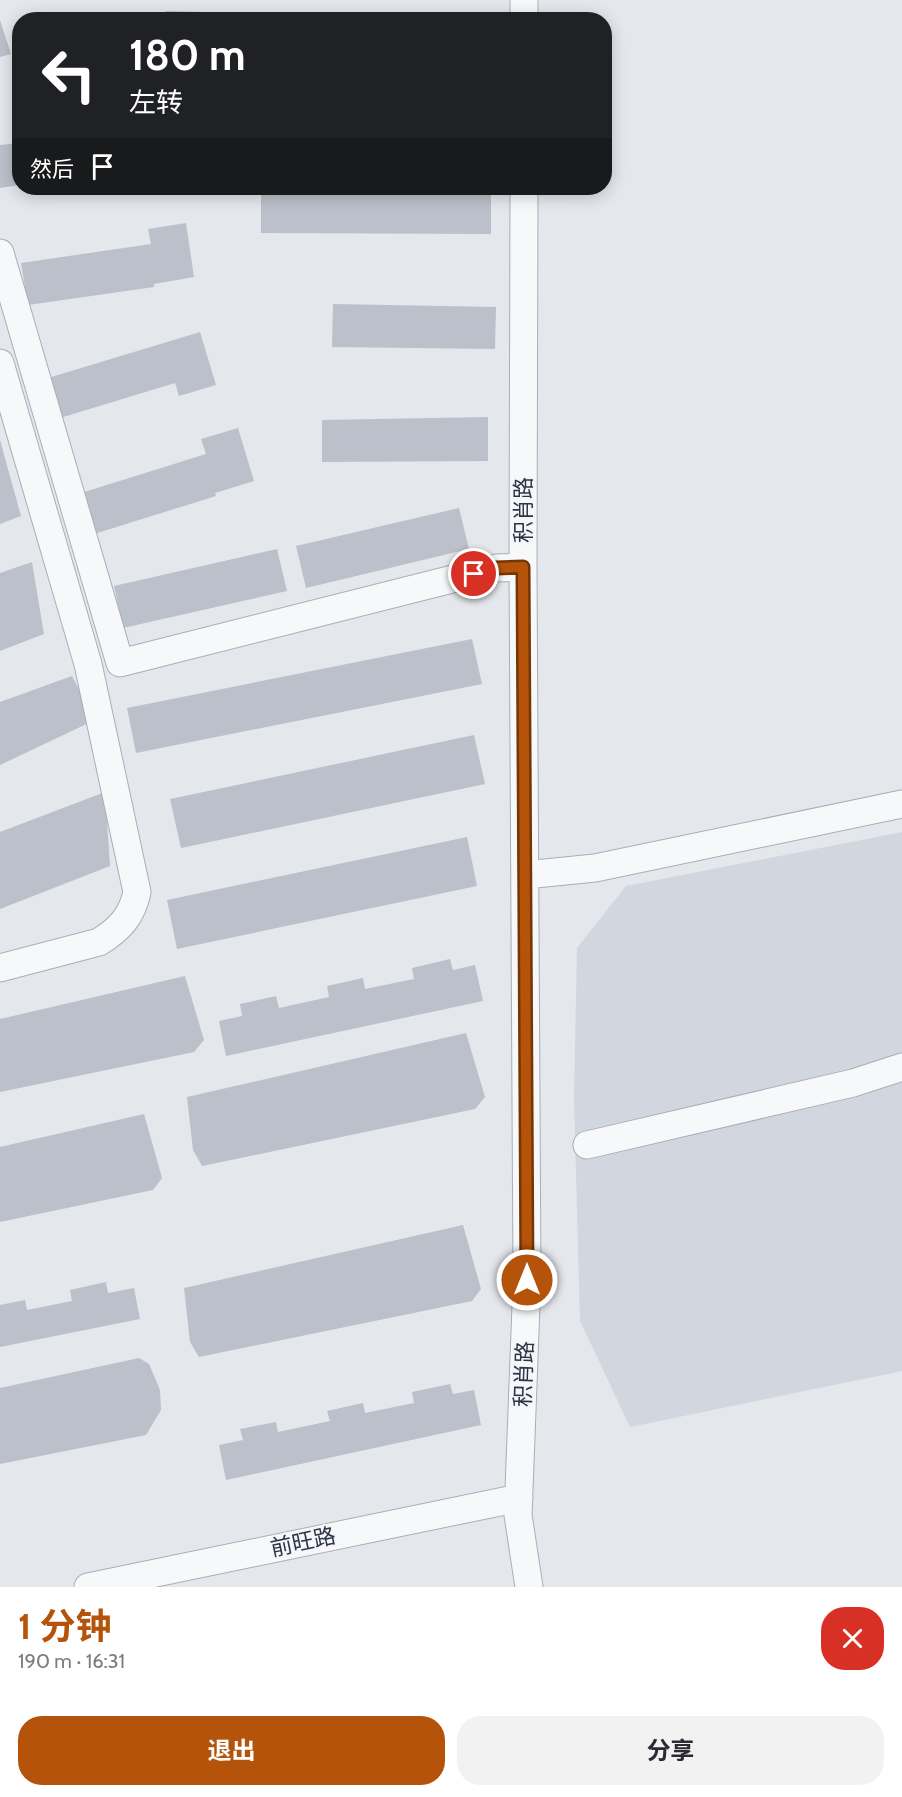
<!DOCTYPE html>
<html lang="zh">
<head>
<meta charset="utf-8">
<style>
  :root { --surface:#fff; --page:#f2f2f3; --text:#2b2b33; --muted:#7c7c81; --accent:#b45309 }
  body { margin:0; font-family:Cabin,"Noto Sans SC",sans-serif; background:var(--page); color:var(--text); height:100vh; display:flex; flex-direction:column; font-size:22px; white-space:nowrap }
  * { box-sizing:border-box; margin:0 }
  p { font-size:20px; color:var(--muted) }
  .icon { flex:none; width:33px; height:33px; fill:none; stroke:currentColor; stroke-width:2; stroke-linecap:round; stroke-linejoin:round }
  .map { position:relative; height:1587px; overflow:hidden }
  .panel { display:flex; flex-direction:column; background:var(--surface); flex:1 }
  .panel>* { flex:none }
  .guide { position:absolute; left:12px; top:12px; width:600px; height:183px; border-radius:24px; box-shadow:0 3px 15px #0003; background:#202124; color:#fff; overflow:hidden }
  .pin { position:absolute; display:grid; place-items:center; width:51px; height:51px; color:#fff; margin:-26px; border:3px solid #fff; border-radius:50%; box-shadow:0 2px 6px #0007 }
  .me { position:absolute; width:66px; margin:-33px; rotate:0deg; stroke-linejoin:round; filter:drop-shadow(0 0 4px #0008) }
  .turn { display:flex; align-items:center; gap:21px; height:126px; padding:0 18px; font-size:27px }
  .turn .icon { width:78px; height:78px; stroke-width:2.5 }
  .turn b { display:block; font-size:42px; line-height:51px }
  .then { display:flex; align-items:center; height:57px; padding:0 18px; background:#0003; gap:12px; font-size:22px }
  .round { display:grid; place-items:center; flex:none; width:63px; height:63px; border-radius:24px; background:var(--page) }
  .head { display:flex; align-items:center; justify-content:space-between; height:102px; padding:0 18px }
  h1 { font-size:36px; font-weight:700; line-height:45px; color:var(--accent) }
  .primary-button { display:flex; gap:12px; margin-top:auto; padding:12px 18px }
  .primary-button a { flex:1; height:69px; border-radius:24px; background:var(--accent); color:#fff; font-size:24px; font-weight:700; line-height:69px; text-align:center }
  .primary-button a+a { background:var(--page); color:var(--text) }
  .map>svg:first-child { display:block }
  .built { fill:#d2d6de }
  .building { fill:#bbc0ca }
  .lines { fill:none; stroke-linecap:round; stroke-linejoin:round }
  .minor-casing { stroke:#a9aeb7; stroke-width:29 }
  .minor { stroke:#f7f8fa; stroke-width:27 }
  .route-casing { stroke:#753606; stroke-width:15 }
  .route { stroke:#b45309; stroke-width:10 }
  .labels { text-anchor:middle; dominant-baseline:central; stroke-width:4.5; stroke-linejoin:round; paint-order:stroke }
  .street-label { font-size:22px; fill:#2b3445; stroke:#f4f6f9 }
</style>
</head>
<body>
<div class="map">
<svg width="902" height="1587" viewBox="0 0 902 1587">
  <rect width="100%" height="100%" fill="#e4e7ec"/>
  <path class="built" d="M902,832V1371L630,1427L580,1321L574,1099L577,948L626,886Z"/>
  <path class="building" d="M166,11L204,12V20H166Z
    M0,20L11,54L0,57Z
    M20,143V185L0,188V145Z
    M261,188H491V234L261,233Z
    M186,223L194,277L154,284V287L28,305L21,263L151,244L148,229Z
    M333,304L496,307L495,349L332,347Z
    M200,332L216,385L179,396L175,383L60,418L48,378Z
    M488,417V461L322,462V420Z
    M238,428L254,481L215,493L216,496L94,534L81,493L206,454L201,439Z
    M0,440L21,516L0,524Z
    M459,508L469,549L306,588L296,546Z
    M277,549L287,591L123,628L114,586Z
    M32,562L44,634L0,651V573Z
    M472,639L482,684L136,753L127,708Z
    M72,676L95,720L0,765V702Z
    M474,735L485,784L181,848L170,799Z
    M105,792L110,866L0,909V832Z
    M467,837L477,886L177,949L167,900Z
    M450,959L453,970L475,965L483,1001L226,1056L219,1021L242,1016L240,1004L276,996L279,1008L329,997L327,986L363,978L365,989L414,979L412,968Z
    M185,976L204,1040L194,1052L0,1092V1019Z
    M466,1033L485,1097L475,1109L202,1166L193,1150L187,1097Z
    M144,1114L162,1178L153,1190L0,1222V1147Z
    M463,1225L481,1289L472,1301L199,1357L190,1342L184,1288Z
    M106,1282L108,1293L134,1288L140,1319L0,1347V1305L25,1300L27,1310L72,1301L70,1290Z
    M139,1358L149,1364L160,1390L161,1410L146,1435L0,1464V1388Z
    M450,1384L453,1394L474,1390L481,1425L226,1480L219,1445L243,1440L240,1429L276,1422L278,1432L330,1421L327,1411L363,1403L365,1413L414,1403L412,1392Z"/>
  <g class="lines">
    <g class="minor-casing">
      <path id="minor" d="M524,20V0
        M524,188L523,567L527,1280L518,1515L529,1587
        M0,253L120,663L496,568L523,567
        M0,363L88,664L137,892C132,916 120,929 99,942L0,968
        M525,875L595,868L902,804
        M587,1145L853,1083L902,1067
        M88,1587L519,1498"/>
    </g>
    <use href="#minor" class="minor"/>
  </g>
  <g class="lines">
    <g class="route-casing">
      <path id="route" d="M474,574L496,568L523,567L527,1280"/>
    </g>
    <use href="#route" class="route"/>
  </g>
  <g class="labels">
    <g class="street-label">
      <text transform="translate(523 510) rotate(-90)">积肖路</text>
      <text transform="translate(524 1374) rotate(-88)">积肖路</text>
      <text transform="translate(303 1542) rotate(-12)">前旺路</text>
    </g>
  </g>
</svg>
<div class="pin" style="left:474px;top:574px;background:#d93025"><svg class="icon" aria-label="arrive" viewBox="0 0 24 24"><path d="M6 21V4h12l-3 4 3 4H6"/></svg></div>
<svg class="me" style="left:527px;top:1280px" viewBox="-20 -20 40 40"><circle r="17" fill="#b45309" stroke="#fff" stroke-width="3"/><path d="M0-11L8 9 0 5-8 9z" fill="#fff"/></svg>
<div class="guide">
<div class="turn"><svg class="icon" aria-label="left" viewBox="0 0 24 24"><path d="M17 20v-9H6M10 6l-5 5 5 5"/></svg><div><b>180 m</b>左转</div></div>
<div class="then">然后<svg class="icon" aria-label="arrive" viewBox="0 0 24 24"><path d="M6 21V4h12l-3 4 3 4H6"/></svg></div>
</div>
</div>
<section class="panel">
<div class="head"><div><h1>1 分钟</h1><p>190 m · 16:31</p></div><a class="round" style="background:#d93025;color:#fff"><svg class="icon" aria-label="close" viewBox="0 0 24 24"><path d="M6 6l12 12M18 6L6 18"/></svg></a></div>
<div class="primary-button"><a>退出</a><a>分享</a></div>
</section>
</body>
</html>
